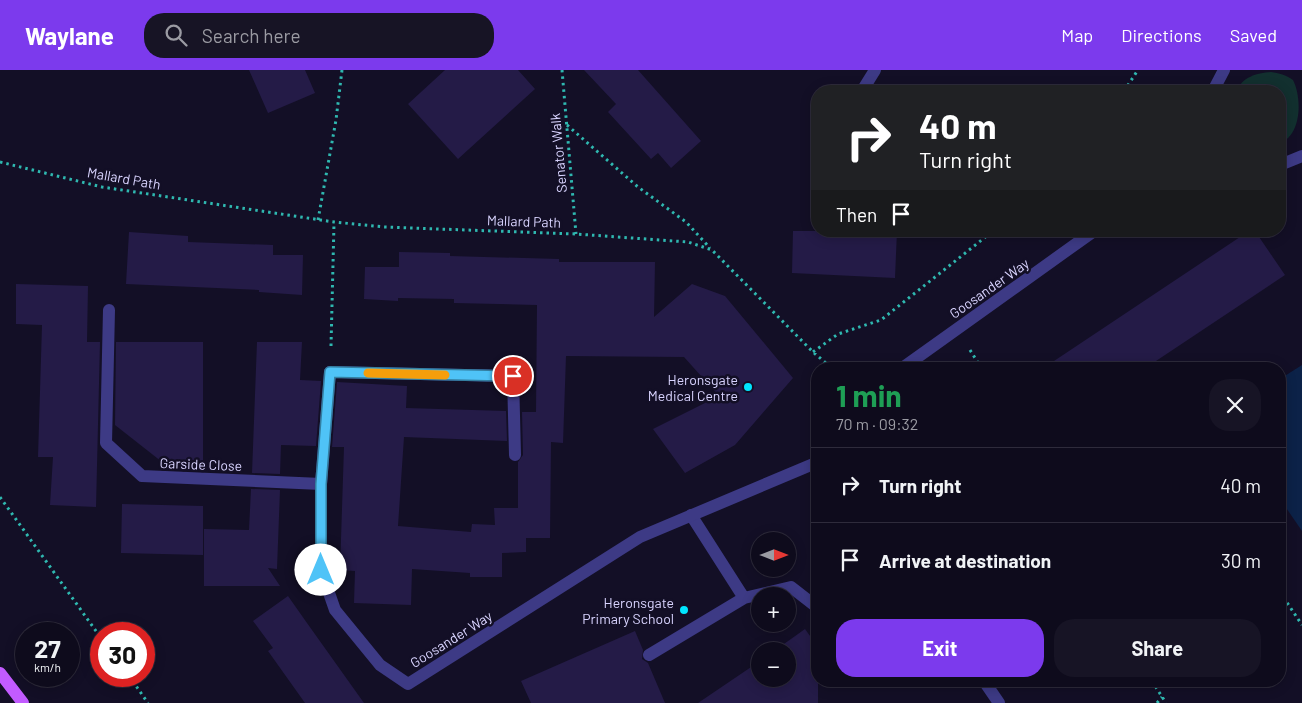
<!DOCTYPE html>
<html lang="en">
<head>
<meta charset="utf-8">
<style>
  :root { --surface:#0e0b1c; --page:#171425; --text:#f1f3f6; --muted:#9b9ba3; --line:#2e2b3b; --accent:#7c3aed }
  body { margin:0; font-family:Barlow,sans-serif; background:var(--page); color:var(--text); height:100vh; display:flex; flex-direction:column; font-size:19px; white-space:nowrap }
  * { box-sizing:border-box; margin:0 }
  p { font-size:16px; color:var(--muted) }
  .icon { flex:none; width:28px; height:28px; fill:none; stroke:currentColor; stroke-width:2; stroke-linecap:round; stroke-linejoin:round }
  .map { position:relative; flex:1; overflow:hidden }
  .sheet { position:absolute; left:811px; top:292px; width:475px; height:325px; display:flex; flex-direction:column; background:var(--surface); border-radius:20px; box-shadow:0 2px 12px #0003,0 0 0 1px var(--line) }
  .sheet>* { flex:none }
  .guide { position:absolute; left:811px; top:15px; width:475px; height:152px; border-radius:20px; box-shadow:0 2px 12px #0003,0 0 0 1px var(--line); background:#202124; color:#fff; overflow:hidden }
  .needle { width:32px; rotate:90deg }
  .buttons { position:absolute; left:751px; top:462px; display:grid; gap:10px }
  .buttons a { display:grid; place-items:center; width:45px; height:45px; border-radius:50%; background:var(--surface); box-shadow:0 2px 12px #0003,0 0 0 1px var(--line); font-size:25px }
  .speed { position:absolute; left:15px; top:552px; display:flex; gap:10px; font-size:25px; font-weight:700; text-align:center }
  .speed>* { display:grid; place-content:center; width:65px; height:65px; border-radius:50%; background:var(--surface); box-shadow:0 2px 12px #0003,0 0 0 1px var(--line); line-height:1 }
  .speed small { font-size:12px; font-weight:400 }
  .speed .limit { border:8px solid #d22; background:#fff; color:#111 }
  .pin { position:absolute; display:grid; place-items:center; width:42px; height:42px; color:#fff; margin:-21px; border:2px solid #fff; border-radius:50%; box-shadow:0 1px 5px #0007 }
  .me { position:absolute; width:55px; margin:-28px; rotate:0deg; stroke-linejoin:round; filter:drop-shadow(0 0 4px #0008) }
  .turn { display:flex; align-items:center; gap:18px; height:105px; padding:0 25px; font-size:22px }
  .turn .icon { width:65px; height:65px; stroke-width:2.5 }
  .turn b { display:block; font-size:35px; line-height:42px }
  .then { display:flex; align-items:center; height:48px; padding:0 25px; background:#0003; gap:10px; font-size:19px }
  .round { display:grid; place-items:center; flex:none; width:52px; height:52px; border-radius:20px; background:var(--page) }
  .head { display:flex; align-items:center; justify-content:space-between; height:85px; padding:0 25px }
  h1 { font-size:30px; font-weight:700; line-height:38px; color:#1e9e55 }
  .cta { display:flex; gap:10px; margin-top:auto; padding:10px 25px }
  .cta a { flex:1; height:58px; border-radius:20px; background:var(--accent); color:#fff; font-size:20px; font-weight:700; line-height:58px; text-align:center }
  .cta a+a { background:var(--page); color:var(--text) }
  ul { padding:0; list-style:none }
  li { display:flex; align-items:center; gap:15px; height:75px; padding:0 25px; border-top:1px solid var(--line) }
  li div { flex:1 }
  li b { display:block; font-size:19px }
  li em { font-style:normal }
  header { display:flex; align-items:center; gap:30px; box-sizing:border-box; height:70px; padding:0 25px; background:var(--accent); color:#fff }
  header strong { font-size:24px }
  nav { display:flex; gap:28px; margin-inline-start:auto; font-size:18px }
  .search { width:350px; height:45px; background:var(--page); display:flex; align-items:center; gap:12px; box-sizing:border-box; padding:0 18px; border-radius:20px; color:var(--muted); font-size:19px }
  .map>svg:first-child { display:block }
  .green { fill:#12302f }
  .water { fill:#0c2248 }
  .building { fill:#241b47 }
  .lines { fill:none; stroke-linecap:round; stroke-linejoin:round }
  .path { stroke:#2fb8b0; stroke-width:3; stroke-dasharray:2.5 4; stroke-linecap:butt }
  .service { stroke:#3d3a85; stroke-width:12 }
  .minor { stroke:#3d3a85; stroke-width:12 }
  .tertiary { stroke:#3d3a85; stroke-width:12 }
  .primary { stroke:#c25bff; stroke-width:12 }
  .route-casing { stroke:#337fa1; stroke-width:12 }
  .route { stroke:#4fc3f7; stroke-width:9 }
  .slow { stroke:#f59e0b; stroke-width:9 }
  .poi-dot { fill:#00e5ff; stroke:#130f26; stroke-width:2 }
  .labels { text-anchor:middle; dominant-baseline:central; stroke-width:5; stroke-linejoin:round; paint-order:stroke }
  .street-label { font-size:14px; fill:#d9d4ff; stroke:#130f26 }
  .poi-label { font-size:14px; fill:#d9d4ff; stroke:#130f26; text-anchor:end }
</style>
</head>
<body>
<header>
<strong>Waylane</strong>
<div class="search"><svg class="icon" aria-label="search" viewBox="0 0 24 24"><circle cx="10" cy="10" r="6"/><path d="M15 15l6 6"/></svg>Search here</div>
<nav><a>Map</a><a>Directions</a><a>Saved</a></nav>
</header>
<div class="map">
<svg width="1302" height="633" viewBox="0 0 1302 633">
  <rect width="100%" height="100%" fill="#130f26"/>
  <path class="green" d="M1271,2C1279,3 1286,5 1293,10C1302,27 1302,65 1280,73V21H1236C1243,7 1256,3 1271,2Z"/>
  <path class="water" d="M1302,295V461L1280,429V309Z"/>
  <path class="building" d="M249,0H305L315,23L268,43Z
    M445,0H518L535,19L458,89L408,34Z
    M584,0H638L701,71L671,98L658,83L651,89L608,42L616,34Z
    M793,161H897L895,208L792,203Z
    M1249,161H1255L1285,205L1144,299H1042Z
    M129,162L188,166V172L273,175V185H303L302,225L259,222V220L126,214Z
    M399,182L450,183V186L559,189V192H655L654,247L692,214L725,226L793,308L735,375L685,403L653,359L719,326L684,287L566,286L563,373L551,372L550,468H526V482L502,483V507H470V503L412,499L411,535L354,533L355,501L340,500L344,377H332L337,312L407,316L406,338L506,341L507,371L404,367L398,456L471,462L472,454L495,455L494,438H518V392L523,385L522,342H536L537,235L454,233V229L398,228V231L364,229L365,197H399Z
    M16,214L88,216L87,272H100L96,437L50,435L53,387H38L42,255L16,254Z
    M116,272H203V401L171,399L115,355Z
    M257,272H302L300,310L321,311L316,376L281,375L280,404L252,403Z
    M251,419L280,420L277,499L268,498L280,516H204V459L249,460Z
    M122,434L203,436V485L121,483Z
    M288,526L307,553L364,633H305L268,581L273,578L253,551Z
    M805,559L818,577V633H698L760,591V609H788V581H774Z
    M635,561L643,580L642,589L648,593L665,633H531L521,611Z"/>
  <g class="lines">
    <path class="path" d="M562,0L576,164
      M1124,21L1138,0
      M567,55L638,117L686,152L710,178
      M0,92L102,117L334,152L384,157L576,164L688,172L712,180L813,282L833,299
      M318,150L336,50L342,0
      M331,276L334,153
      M970,280L982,299
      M813,282L838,264L881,250L993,161
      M0,427L101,568
      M1280,522L1302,555
      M129,606L148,633
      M1152,611L1166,633
      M1157,633L1162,627"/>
    <path class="service" d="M330,302L513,306L515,385
      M691,445L744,528
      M649,585L744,528L791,517L818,538"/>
    <path class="minor" d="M862,21L875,0
      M109,240L106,373L142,406L321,414
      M330,302L321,414V500L335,540L380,595L408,614L640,467L818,392"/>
    <path class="tertiary" d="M1213,21L1224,0
      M1280,95L1302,86
      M901,299L1094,161
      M984,611L999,633"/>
    <path class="primary" d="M0,603L23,633"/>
  </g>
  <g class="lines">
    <g class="route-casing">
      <path id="route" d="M321,500V414L330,302L513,306"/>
    </g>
    <use href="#route" class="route"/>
    <path class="slow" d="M368,303L445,305"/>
  </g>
  <g class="poi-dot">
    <circle cx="748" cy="317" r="5"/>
    <circle cx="684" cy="540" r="5"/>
  </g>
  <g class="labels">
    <g class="street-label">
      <text transform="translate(558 83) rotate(-95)">Senator Walk</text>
      <text transform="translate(124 108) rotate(10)">Mallard Path</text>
      <text transform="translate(524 151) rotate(2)">Mallard Path</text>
      <text transform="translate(989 218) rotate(-35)">Goosander Way</text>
      <text transform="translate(201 394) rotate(2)">Garside Close</text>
      <text transform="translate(451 569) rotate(-32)">Goosander Way</text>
    </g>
    <g class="poi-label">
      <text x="738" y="309">Heronsgate<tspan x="738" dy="16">Medical Centre</tspan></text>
      <text x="674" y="532">Heronsgate<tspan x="674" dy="16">Primary School</tspan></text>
    </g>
  </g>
</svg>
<div class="buttons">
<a><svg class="needle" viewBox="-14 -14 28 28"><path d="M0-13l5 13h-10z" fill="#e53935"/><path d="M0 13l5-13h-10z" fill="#9b9ba3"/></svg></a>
<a>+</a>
<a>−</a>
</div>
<div class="speed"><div>27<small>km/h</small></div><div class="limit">30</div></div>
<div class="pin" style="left:513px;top:306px;background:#d93025"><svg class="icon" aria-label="arrive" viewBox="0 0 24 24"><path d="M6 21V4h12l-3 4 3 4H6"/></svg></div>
<svg class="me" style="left:321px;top:500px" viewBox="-20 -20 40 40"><circle r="19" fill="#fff"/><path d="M0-13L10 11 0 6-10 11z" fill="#4fc3f7"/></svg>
<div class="guide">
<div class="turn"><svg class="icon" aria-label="right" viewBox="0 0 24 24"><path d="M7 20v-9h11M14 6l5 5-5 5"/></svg><div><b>40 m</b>Turn right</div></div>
<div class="then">Then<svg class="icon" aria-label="arrive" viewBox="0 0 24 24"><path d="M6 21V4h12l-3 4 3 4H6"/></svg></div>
</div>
<section class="sheet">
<div class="head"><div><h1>1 min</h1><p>70 m · 09:32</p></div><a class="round"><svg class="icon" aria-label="close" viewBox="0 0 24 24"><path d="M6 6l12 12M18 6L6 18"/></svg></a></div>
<ul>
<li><svg class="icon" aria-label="right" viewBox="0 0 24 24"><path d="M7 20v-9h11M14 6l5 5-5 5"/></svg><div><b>Turn right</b></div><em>40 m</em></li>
<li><svg class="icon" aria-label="arrive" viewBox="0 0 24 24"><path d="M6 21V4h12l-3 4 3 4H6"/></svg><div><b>Arrive at destination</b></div><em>30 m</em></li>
</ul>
<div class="cta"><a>Exit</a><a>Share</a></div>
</section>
</div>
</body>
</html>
